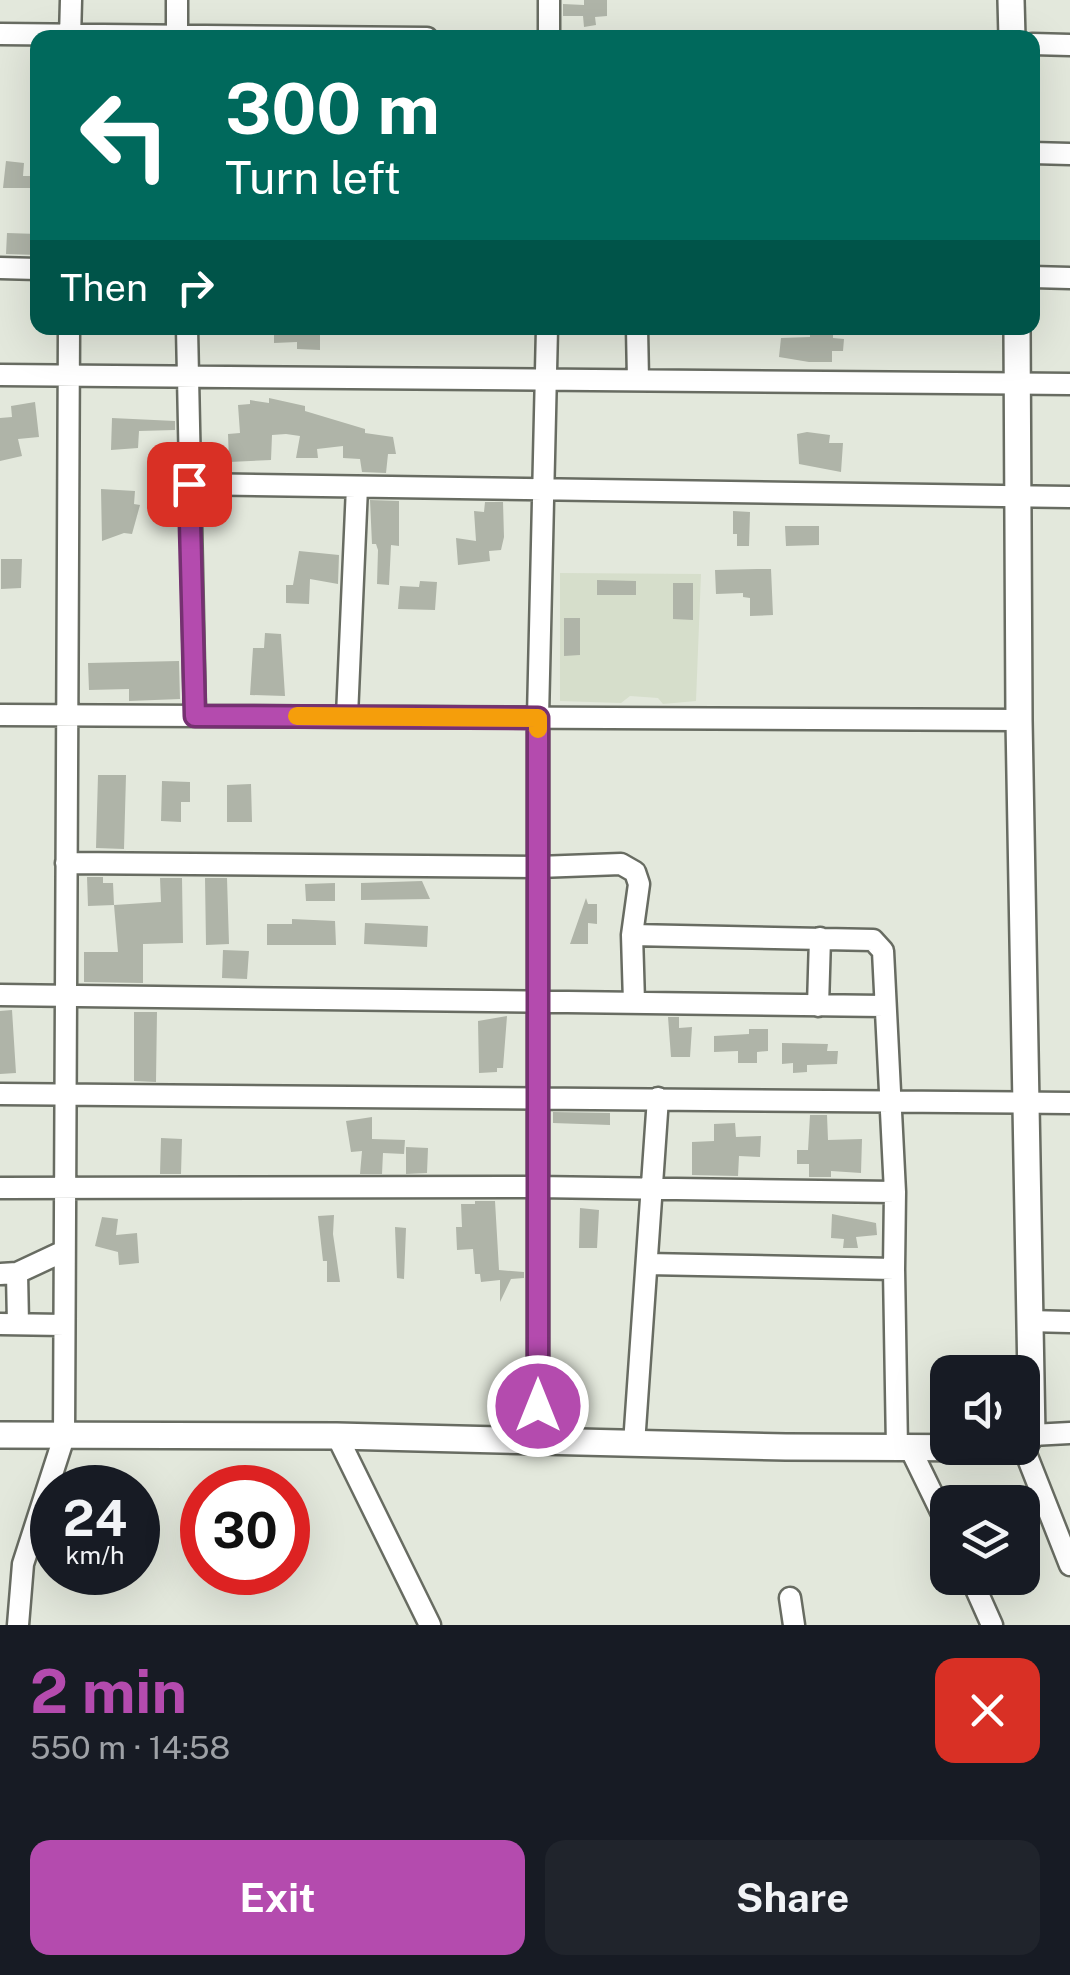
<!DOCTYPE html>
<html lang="en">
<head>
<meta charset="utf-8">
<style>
  :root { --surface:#171b24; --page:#20242c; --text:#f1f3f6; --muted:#9ea1a6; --accent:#b44bae }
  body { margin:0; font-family:"Public Sans",sans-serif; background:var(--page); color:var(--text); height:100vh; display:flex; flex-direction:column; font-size:38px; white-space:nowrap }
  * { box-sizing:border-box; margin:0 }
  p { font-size:32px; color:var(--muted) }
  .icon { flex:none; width:55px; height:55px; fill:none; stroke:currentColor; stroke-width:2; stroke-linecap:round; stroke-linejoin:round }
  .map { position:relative; height:1625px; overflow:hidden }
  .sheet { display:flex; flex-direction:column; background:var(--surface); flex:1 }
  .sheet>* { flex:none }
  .hud { position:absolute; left:30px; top:30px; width:1010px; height:305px; border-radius:20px; box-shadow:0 10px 40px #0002; background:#00695c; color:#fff; overflow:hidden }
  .fabs { position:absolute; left:930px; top:1355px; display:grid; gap:20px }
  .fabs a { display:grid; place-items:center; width:110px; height:110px; border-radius:20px; background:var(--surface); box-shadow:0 10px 40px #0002; font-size:50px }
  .speed { position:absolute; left:30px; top:1465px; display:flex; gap:20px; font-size:50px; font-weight:700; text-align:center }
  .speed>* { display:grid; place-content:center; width:130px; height:130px; border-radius:50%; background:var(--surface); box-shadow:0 10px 40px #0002; line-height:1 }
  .speed small { font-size:25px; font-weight:400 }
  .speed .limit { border:15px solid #d22; background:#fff; color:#111 }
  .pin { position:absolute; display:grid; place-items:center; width:85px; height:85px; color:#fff; margin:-42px; border-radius:20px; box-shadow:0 5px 15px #0006 }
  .me { position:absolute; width:110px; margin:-55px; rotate:0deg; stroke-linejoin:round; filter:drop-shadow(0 0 8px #0008) }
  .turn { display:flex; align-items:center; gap:35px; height:210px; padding:0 30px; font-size:45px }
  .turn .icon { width:130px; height:130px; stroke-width:2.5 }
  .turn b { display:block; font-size:70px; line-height:85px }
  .then { display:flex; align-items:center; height:95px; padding:0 30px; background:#0003; gap:20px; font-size:38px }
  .round { display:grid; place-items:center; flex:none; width:105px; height:105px; border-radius:20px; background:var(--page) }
  .headline { display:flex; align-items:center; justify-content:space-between; height:170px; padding:0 30px }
  h1 { font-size:60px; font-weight:700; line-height:75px; color:var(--accent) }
  .action { display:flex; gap:20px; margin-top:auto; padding:20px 30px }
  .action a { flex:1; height:115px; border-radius:20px; background:var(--accent); color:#fff; font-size:40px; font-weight:700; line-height:115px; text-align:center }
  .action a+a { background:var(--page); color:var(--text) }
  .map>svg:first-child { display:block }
  .built { fill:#d6decb }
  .building { fill:#afb4a8 }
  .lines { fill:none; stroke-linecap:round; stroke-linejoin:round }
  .minor-casing { stroke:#686c62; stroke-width:25 }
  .major-casing { stroke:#686c62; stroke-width:30 }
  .minor { stroke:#fff; stroke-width:20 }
  .major { stroke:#fff; stroke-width:25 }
  .route-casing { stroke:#753171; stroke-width:25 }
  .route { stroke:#b44bae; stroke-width:18 }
  .slow { stroke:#f59e0b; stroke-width:18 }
</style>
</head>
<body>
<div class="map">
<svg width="1070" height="1625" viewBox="0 0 1070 1625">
  <rect width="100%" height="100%" fill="#e3e8dc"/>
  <path class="built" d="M560,573L701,574L696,701L663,704L658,698L630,696L621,703L560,701Z"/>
  <path class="building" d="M584,0H607V16L595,17L596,25L584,27L583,16H563V4L584,5Z
    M6,161L24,163L23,176H38V188H3Z
    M7,233L38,234L37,255L6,254Z
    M289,328H320V350L297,349V342L274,343V331Z
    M810,328H833V338L844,339L843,351H832V362H809L779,357L781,338L810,337Z
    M269,398L305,406V411L365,429V433L393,437L396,454H388L386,473L362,472L360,459L343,458V446L317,449L318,458H296L300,436L286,434L272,435L271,460L229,462L228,434L240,433L238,405L250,404V400L269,403Z
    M35,402L39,437L18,439L22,456L0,461V418L12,417L11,406Z
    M112,418L175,421V430L139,431L138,448L111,450Z
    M807,432L830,435L829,443H843L841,472L799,464L797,434Z
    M101,489L135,491L134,504L140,505L132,534L124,533L102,541Z
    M370,500L399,501V546L391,545L389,585L377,584L378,550L376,544H372Z
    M485,502H503L504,537L501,550L489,551L490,561L458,565L456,538L476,541L474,511L484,512Z
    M733,511L750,512L749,546H737V534H733Z
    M785,526H819V545L786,546Z
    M299,551L339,555L338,584L310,579L309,604L286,603V585H293Z
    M1,559H22L21,588L1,589Z
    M757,569H771L773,615L750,616V598L743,597V593L716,594L715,570Z
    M597,580L636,581V595H597Z
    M420,581L437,582L435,610L398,609L400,586L419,587Z
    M673,583H693V620L673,619Z
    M564,618H580V655L564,656Z
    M265,633L281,634L285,696L250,695L253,648H264Z
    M179,661L180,699L129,701V689L89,690L88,663Z
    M98,775H126L124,849L96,848Z
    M162,781L190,782V802H181V822L161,821Z
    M251,784L252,822H227V785Z
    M87,877H103V883H113L114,905L88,906Z
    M160,878H182L183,943L143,944V983L84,982V952H118L114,905L161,902Z
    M205,878H227L229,944L206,945Z
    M422,881L430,899L361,900V883Z
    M335,883V901H306L305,884Z
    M586,898L588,904H597V924L588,923V944H570Z
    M292,919L335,921L336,945H267V924H292Z
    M365,923L428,926L427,947L364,944Z
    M223,950L249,951L247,979L222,978Z
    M12,1010L16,1073L0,1074V1011Z
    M134,1012H157L156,1082L134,1081Z
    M507,1016L503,1068H497V1072L479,1073L478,1021Z
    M668,1017H679V1028L692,1027L690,1057H671Z
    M749,1029H768V1051L757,1052V1063H738V1051L714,1052V1036L749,1034Z
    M782,1043L828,1044L827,1051H838L837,1064L807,1065V1072L793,1073V1063L782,1064Z
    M553,1112L610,1113V1125L553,1123Z
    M810,1115H827L828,1140L862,1139L861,1173L831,1171V1177H809V1164H797V1150H808Z
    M372,1117V1139L405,1140L404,1154L383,1153L382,1174H360L362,1151L351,1152L346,1121Z
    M735,1123L736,1137L761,1136L760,1157L739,1156L738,1176L692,1175V1142L714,1141V1124Z
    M161,1138L182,1139L181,1174H160Z
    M406,1147L428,1148L427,1173L406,1174Z
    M475,1201H495L499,1270L524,1272V1278L511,1279L500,1302V1280L481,1282L480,1274H475L473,1249L457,1250L456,1227H462L461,1204H475Z
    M580,1208L599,1210L597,1248H579Z
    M832,1214L876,1223L877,1235L856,1237L858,1248H843L844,1239L831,1238Z
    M334,1215L333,1234L340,1282H327V1261H323L318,1216Z
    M102,1217L118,1219L116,1235L137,1233L139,1263L119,1265L118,1252L95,1246Z
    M395,1227L406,1228L404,1279L397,1278Z"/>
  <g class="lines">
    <g class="minor-casing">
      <path id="minor" d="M549,0V38
        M0,34L427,38
        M177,35V0
        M70,38L71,0
        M1032,44L1070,45
        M1032,153L1070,154
        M0,268L38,269
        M1032,277L1070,278
        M187,328L195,716
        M637,328L638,380
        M0,375L1070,384
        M189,484L1070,497
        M0,715L1019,720
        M347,716L357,487
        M66,863L538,867L621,864L635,872L639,884L632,935L634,1002
        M632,935L873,940L883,951L895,1192L894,1269L647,1264
        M0,995L884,1006
        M818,1006L820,938
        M0,1094L1070,1103
        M0,1188L536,1187L895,1192
        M894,1269L897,1448
        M17,1273L18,1324
        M0,1274L17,1273L64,1251
        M1028,1321L1070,1322
        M0,1324L64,1325
        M1032,1435L1070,1433
        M337,1436L430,1625
        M538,1442V717L547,328
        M634,1444L658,1098
        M1023,1446L1070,1565
        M910,1448L948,1526
        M971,1578L992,1625
        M790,1598L794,1625
        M18,1625L23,1564L64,1437L69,328"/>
    </g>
    <g class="major-casing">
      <path id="major" d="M1011,0L1012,38
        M1017,328L1019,720L1032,1435L1022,1446
        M0,1435L337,1436L786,1447L1018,1448"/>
    </g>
    <use href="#minor" class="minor"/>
    <use href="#major" class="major"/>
  </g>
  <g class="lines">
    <g class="route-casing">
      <path id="route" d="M189,484L195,716L538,718V1406"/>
    </g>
    <use href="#route" class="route"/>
    <path class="slow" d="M297,716L538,718V729"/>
  </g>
</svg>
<div class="fabs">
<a><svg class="icon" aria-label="sound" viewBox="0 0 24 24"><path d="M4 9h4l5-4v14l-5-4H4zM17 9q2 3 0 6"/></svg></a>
<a><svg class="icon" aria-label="layers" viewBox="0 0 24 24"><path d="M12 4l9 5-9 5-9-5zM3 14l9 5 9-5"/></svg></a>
</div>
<div class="speed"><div>24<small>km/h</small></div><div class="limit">30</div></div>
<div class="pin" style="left:189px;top:484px;background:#d93025"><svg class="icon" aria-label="arrive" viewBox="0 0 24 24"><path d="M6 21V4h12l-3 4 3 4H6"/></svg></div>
<svg class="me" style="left:538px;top:1406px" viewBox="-20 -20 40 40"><circle r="17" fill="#b44bae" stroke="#fff" stroke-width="3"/><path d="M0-11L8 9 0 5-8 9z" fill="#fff"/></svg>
<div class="hud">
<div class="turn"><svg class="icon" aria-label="left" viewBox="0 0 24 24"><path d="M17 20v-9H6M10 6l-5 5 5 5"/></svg><div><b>300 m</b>Turn left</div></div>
<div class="then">Then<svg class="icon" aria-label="right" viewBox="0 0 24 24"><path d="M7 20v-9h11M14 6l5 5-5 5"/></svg></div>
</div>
</div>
<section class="sheet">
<div class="headline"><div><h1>2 min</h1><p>550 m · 14:58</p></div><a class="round" style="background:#d93025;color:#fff"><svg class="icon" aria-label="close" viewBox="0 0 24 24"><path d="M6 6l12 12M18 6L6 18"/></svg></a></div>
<div class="action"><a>Exit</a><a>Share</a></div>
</section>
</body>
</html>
